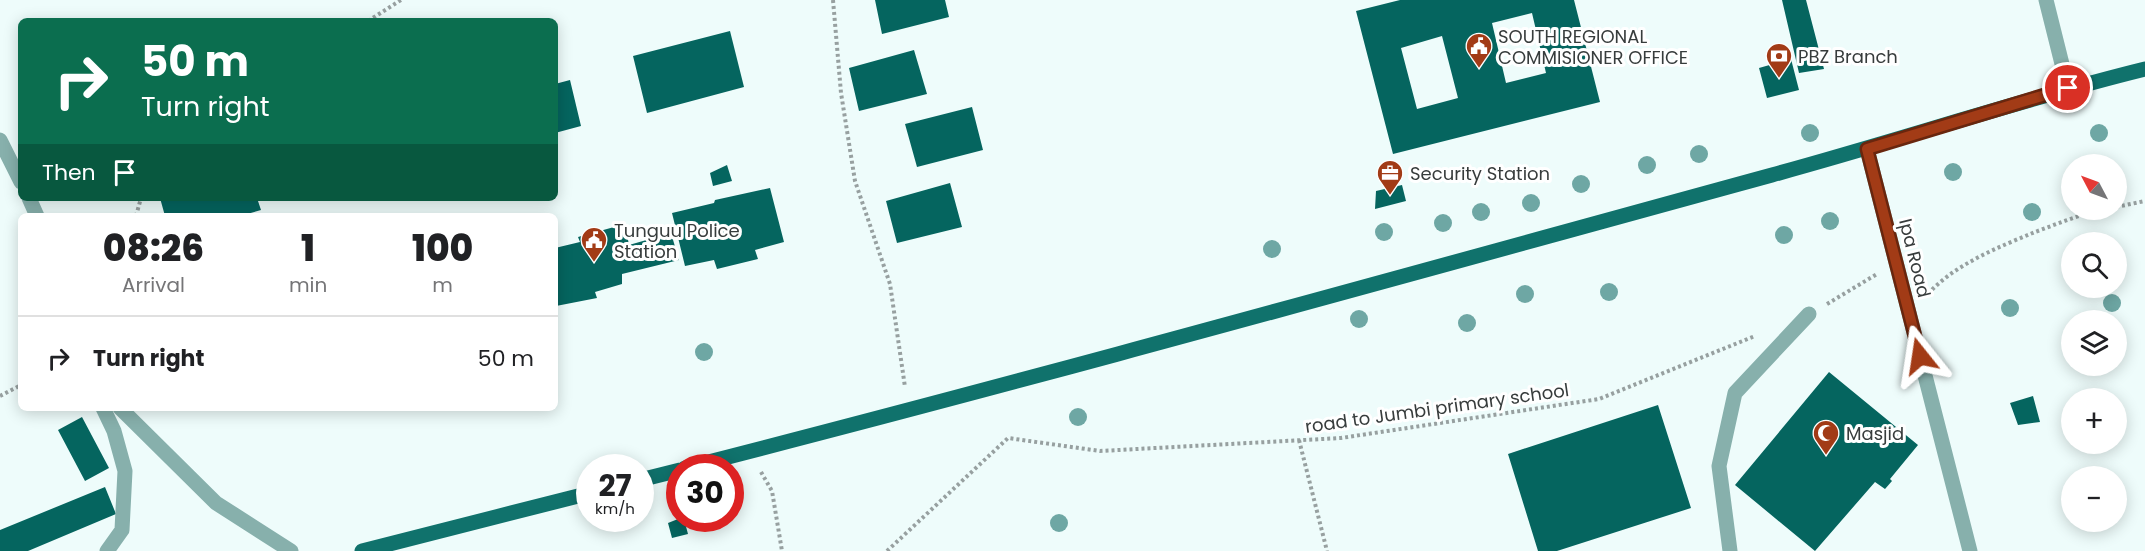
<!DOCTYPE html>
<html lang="en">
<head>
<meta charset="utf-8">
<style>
  :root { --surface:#fff; --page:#f2f2f2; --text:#202124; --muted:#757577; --line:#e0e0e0 }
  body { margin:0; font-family:Poppins,sans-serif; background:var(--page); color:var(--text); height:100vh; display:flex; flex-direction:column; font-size:22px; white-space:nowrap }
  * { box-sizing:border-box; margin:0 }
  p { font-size:20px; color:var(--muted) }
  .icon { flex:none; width:33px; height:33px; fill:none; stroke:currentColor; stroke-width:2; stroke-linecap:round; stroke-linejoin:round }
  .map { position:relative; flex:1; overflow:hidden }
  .details { position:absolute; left:18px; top:213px; width:540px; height:198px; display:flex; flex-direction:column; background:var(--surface); border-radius:9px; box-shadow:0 3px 15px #0003 }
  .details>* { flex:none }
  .guide { position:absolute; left:18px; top:18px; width:540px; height:183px; border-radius:9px; box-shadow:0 3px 15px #0003; background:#0b6e4f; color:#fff; overflow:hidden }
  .needle { width:39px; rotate:311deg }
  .buttons { position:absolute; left:2061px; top:154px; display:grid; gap:12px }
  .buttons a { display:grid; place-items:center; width:66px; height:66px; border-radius:50%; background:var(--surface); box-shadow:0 3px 15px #0003; font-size:30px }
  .speed { position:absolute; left:576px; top:454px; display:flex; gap:12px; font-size:30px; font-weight:700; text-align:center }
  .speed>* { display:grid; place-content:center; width:78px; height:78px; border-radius:50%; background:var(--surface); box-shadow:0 3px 15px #0003; line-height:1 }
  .speed small { font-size:15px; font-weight:400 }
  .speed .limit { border:9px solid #d22; background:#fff; color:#111 }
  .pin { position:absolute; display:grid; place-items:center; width:51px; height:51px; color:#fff; margin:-26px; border:3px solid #fff; border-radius:50%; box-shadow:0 2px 6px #0007 }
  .me { position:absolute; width:66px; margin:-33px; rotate:345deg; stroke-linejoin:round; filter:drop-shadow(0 0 4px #0008) }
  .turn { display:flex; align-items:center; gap:21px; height:126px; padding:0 24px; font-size:27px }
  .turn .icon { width:78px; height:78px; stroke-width:2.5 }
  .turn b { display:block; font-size:42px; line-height:51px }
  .then { display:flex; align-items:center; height:57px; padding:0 24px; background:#0003; gap:12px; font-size:22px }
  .eta { display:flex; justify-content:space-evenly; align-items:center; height:102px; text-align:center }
  .eta b { font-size:36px; font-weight:800; line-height:42px }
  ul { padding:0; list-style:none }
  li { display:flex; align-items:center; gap:18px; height:84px; padding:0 24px; border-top:2px solid var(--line) }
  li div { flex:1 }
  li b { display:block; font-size:22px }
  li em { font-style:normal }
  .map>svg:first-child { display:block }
  .building { fill:#05655f; fill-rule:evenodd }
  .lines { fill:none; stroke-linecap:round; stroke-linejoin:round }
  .path { stroke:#97a0a0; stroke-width:4; stroke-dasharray:3 3; stroke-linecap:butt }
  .minor { stroke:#87b0ac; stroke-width:15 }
  .major { stroke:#10726c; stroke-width:15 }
  .tree { fill:#6ea7a4 }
  .route-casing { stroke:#69260e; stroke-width:15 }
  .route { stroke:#a23b16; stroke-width:10 }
  .labels { text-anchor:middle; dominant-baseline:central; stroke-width:6; stroke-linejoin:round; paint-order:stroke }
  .poi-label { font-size:18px; fill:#373c3c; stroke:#fff; text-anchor:start }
  .street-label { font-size:18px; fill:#373c3c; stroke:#fff }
</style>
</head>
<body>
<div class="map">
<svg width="2145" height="551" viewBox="0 0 2145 551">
  <rect width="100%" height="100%" fill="#eefcfb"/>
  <path class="building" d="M875,0H945L949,17L882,34Z
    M1400,0H1574L1600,102L1393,154L1356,11ZM1532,13L1546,73L1506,83L1492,23ZM1442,36L1458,98L1417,109L1401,48Z
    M1782,0H1806L1824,69L1799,73Z
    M730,31L744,87L647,113L633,56Z
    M914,50L927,94L859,111L849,68Z
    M1791,59L1799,90L1767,98L1759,68Z
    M570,80L581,126L555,133V84Z
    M972,107L983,150L917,167L905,124Z
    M727,165L732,181L713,186L710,173Z
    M950,183L962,227L897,243L886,201Z
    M1402,185L1406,201L1375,209L1376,191Z
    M770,188L784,242L755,250L758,259L717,269L714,260L685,266L672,213L714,203L715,200Z
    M160,198H257L261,210L240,216H165Z
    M625,224L629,245L671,233L679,260L622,274V284L595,292L597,298L556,306L555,248L580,242L578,237Z
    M1829,372L1918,445L1890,479L1892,481L1885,489L1875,482L1815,551L1735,485Z
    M2033,396L2040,422L2018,425L2010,403Z
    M1658,405L1691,508L1557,551H1538L1508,454Z
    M82,417L109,468L85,481L58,430Z
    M105,487L116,514L28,551H0V530Z
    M678,519H684L688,534L672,538L668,523Z"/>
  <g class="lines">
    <path class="path" d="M833,0L841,93L855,181L890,284L905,387
      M368,21L401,0
      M2116,207L2145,201
      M136,216L141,198
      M1928,294C1955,264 1999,247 2035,232C2057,224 2078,215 2101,210
      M1827,304L1877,274
      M0,396L21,385
      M1299,440L1327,551
      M761,472L772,491L782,551
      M887,551L1008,438L1100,451L1341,438L1599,399L1755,336"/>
    <path class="minor" d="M2046,0L2068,88
      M0,140L21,182
      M1867,149L1970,551
      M29,198L37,216
      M103,408L114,431L125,471L122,530L107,551
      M120,408L216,503L291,551
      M1730,551L1719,466L1735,393L1809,314"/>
    <path class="major" d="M685,468C1049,375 1410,274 1772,175C1897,141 2019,100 2145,69
      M640,480L680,470
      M362,551L590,493"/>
  </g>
  <g class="tree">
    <circle cx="1810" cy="133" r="9"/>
    <circle cx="2099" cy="133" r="9"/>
    <circle cx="1699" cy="154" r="9"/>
    <circle cx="1647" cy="165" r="9"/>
    <circle cx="1953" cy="172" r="9"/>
    <circle cx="1581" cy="184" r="9"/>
    <circle cx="1531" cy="203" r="9"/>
    <circle cx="1481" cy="212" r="9"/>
    <circle cx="2032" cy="212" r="9"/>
    <circle cx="1830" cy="221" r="9"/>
    <circle cx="1443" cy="223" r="9"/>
    <circle cx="1384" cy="232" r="9"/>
    <circle cx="1784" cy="235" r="9"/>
    <circle cx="1272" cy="249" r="9"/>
    <circle cx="1609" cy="292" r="9"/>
    <circle cx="1525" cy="294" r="9"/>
    <circle cx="2112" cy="303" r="9"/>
    <circle cx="2010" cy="308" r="9"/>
    <circle cx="1359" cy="319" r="9"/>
    <circle cx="1467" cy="323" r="9"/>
    <circle cx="704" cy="352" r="9"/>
    <circle cx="1078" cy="417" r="9"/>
    <circle cx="1059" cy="523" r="9"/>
  </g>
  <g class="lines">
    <g class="route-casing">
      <path id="route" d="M1920,356L1867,149L2068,88"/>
    </g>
    <use href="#route" class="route"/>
  </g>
  <defs>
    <g id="civic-pin" transform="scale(1.35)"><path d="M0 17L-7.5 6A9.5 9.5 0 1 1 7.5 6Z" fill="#a23b16" stroke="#fff"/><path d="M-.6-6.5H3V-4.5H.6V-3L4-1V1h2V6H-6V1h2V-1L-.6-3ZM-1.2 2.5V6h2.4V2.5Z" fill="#fff"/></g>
    <g id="bank-pin" transform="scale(1.35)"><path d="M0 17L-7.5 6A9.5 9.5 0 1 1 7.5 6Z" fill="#a23b16" stroke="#fff"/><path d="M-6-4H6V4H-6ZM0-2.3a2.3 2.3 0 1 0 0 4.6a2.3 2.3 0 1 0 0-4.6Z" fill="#fff"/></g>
    <g id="office-pin" transform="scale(1.35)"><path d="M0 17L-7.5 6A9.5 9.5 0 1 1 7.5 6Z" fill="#a23b16" stroke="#fff"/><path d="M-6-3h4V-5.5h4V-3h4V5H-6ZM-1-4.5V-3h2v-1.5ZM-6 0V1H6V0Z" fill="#fff"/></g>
    <g id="mosque-pin" transform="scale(1.35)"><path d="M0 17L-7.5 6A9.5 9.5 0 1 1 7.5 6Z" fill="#a23b16" stroke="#fff"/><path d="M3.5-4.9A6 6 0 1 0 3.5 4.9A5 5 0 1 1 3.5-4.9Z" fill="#fff"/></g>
  </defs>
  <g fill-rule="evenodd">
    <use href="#civic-pin" x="1479" y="46"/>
    <use href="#bank-pin" x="1779" y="56"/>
    <use href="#office-pin" x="1390" y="173"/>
    <use href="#civic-pin" x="594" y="240"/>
    <use href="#mosque-pin" x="1826" y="433"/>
  </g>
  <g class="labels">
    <g class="poi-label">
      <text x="1498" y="36">SOUTH REGIONAL<tspan x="1498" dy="21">COMMISIONER OFFICE</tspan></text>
      <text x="1798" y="56">PBZ Branch</text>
      <text x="1410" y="173">Security Station</text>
      <text x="614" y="230">Tunguu Police<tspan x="614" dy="21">Station</tspan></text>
      <text x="1846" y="433">Masjid</text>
    </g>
    <g class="street-label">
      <text transform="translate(1915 258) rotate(76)">Ipa Road</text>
      <text transform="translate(1437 408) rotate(-8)">road to Jumbi primary school</text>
    </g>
  </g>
</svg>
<div class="buttons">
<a><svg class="needle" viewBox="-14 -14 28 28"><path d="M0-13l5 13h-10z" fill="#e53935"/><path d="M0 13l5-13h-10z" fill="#757577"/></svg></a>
<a><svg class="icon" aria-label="search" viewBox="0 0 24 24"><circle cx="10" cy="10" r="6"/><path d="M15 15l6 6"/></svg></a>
<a><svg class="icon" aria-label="layers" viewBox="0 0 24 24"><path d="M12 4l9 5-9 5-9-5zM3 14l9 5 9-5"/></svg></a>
<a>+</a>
<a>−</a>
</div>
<div class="speed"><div>27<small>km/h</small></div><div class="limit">30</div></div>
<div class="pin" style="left:2068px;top:88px;background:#d93025"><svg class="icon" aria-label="arrive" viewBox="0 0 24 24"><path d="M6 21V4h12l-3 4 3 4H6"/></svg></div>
<svg class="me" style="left:1920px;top:356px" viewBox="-20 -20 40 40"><path d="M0-17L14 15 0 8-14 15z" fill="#a23b16" stroke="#fff" stroke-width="4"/></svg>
<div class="guide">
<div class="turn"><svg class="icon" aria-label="right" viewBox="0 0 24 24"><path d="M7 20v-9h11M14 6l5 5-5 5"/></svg><div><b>50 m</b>Turn right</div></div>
<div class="then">Then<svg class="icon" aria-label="arrive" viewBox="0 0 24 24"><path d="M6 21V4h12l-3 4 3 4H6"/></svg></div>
</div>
<section class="details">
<div class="eta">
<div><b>08:26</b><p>Arrival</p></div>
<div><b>1</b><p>min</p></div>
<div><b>100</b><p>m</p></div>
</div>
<ul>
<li><svg class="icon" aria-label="right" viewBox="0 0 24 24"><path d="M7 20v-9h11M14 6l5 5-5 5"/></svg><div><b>Turn right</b></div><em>50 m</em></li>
</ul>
</section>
</div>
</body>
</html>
